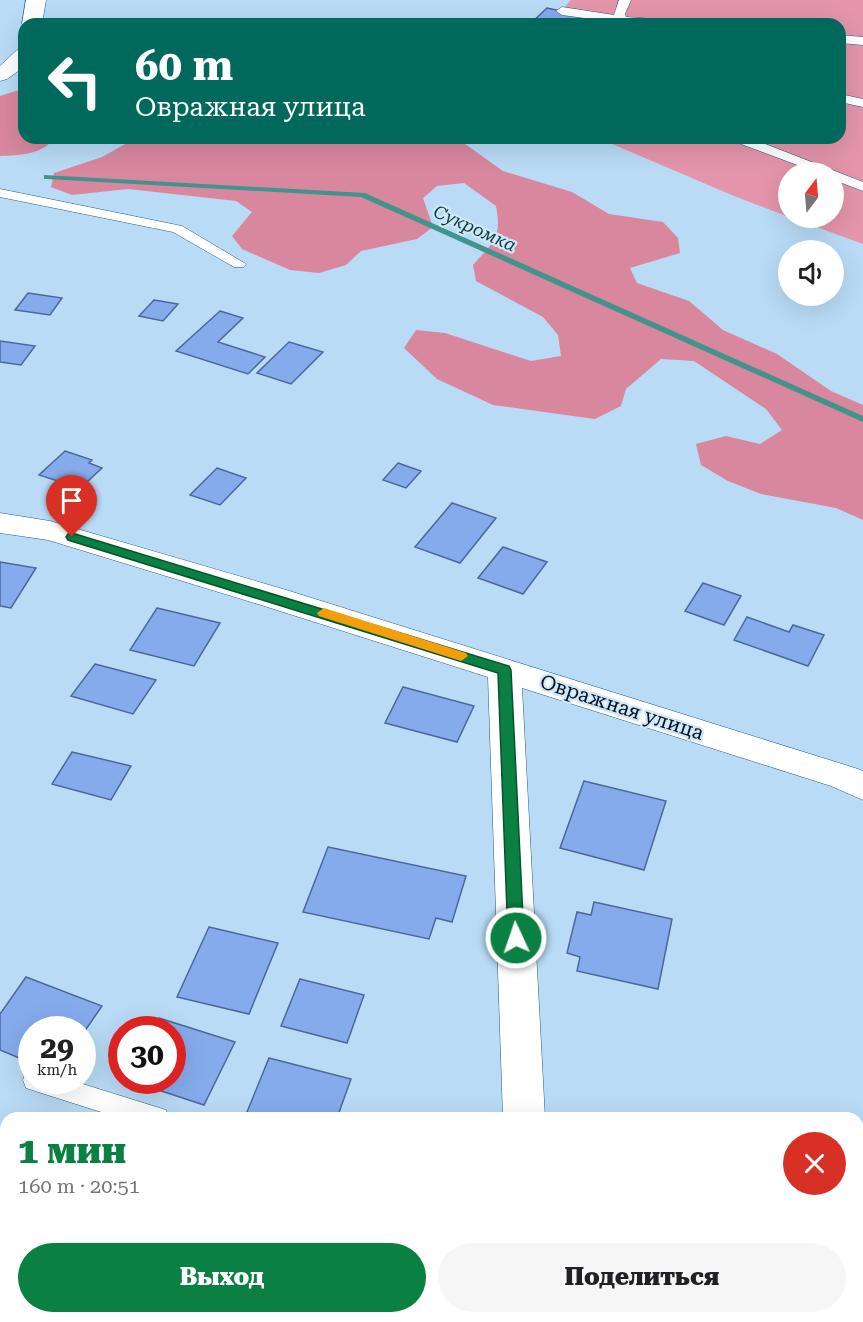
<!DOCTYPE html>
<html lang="ru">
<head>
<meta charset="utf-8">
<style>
  :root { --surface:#fff; --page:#f6f6f6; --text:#202124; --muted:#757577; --accent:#0b8043 }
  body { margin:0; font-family:"Roboto Serif",serif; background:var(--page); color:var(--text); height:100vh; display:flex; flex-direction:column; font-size:22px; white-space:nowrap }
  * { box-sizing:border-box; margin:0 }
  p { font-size:20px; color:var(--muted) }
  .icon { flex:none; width:33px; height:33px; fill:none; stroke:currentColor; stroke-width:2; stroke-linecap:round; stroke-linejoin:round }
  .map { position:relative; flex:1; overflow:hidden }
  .drawer { position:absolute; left:0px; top:1112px; width:864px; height:212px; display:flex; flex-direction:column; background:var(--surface); border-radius:18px 18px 0 0; box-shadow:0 6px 24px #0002 }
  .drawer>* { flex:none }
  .guide { position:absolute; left:18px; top:18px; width:828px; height:126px; border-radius:18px; box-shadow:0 6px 24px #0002; background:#00695c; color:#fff; overflow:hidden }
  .needle { width:39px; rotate:16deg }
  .buttons { position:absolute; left:778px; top:162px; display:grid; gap:12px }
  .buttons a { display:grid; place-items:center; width:66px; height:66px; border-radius:50%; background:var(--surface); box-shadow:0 6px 24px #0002; font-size:30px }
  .speed { position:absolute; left:18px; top:1016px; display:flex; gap:12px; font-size:30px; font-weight:700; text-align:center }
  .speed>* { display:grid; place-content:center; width:78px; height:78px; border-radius:50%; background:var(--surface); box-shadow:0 6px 24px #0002; line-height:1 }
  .speed small { font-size:15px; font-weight:400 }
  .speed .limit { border:9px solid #d22; background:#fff; color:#111 }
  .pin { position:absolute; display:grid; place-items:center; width:51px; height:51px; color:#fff; margin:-62px -26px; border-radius:50% 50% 50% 0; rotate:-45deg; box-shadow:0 0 6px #0007 }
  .pin .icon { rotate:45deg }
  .me { position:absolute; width:66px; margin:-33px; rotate:357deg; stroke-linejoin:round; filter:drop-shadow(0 0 4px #0008) }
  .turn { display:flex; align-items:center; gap:21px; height:126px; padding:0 18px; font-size:27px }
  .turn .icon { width:78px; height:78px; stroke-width:2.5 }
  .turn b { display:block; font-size:42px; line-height:51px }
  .round { display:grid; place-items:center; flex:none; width:63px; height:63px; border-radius:32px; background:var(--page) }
  .head { display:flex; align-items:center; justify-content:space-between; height:102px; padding:0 18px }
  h1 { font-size:36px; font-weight:800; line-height:45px; color:var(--accent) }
  .primary-button { display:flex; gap:12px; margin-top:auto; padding:12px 18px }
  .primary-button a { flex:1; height:69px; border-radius:36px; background:var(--accent); color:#fff; font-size:24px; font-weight:800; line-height:69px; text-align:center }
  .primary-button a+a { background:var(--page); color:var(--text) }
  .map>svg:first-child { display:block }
  .green { fill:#e495ab }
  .forest { fill:#d8879f }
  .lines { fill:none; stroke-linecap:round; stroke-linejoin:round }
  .stream { fill:#42938c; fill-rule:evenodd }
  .building { fill:#86abec; stroke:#4c689a; stroke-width:1.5 }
  .lane-casing { stroke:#255e85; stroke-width:1 }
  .street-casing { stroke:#255e85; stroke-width:1 }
  .lane { fill:#fff; fill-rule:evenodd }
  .street { fill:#fff; fill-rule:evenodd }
  .route { fill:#0b8043; stroke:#07532c; stroke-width:1.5 }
  .slow { fill:#f59e0b }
  .labels { text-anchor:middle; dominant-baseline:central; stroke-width:4.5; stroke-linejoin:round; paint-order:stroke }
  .far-water-label { font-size:18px; font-style:italic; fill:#093c35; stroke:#d0e7f9 }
  .street-label { font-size:20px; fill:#001323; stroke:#d0e7f9 }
</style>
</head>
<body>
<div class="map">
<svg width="863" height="1322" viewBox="0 0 863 1322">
  <rect width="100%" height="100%" fill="#b9dbf6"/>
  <path class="green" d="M571,0H863V244L792,218H834V172H789V217L734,196L598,138H840V24H549Z"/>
  <path class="forest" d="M19,90H24V138H55C41,155 21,155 0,156V96Z
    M136,138L458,139L503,171L572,192L609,214L663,222L678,238L680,253L630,268L637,283L689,301L723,330L777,354L831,391L863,405V520L836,508L761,494L728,481L701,465L696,444L726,436L760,444L782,430L766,409L694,361L661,359L626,389L621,406L595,419L493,405L437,379L404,348L416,330L445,333L531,361L561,356L558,335L543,317L476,281L473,265C494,241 502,239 496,206L464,183L437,186L423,198L433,227L417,239L361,251L346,265L319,273L290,270L242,249L232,236L252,212L236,201L128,189L72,195L51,187L54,173L102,157Z"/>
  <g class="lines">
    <path class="stream" d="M44,175L365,193L863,416V422L361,197L47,179H44Z"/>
  </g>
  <path class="building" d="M547,8L588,17L581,24H530Z
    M28,293L62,298L50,315L15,310Z
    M154,300L178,304L163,321L139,316Z
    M220,311L243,318L218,342L265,357L248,374L176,351Z
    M0,341L35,346L21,365L0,362Z
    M289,342L323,352L291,384L257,373Z
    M65,451L92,460L89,463L102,468L87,482L73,478L67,484L39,475Z
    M398,463L421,471L406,488L383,480Z
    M217,468L246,478L220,505L190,495Z
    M452,503L496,518L460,563L415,547Z
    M503,547L547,562L523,594L478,578Z
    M0,562L36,568L11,608L0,606Z
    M703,583L741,596L724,625L685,611Z
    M157,608L220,623L194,666L130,650Z
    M747,617L789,632L793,625L824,635L808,666L734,640Z
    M95,664L156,680L133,714L71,696Z
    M403,687L474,706L457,742L385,723Z
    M72,752L131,766L111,800L52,784Z
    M584,781L666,801L644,870L560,848Z
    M328,847L466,876L452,922L436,918L429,939L303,912Z
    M594,902L672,919L658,989L577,971L580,957L567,953L577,912L591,915Z
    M209,927L278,943L249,1014L177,997Z
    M26,977L102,1006L82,1035V1029H32V1048L24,1060L0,1050V1014Z
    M300,979L364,995L347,1043L281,1026Z
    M159,1018L235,1042L204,1105L128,1080H172V1029H153Z
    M269,1058L351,1079L337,1118L245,1117Z"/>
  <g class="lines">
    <g class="lane-casing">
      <path id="lane" d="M619,0H631L625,14L626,17L668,20L674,24H613L614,22L562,15L556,11L562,7L614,15Z
        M840,35L863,37V45L840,43Z
        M840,94L863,99V107L840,102Z
        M731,138H750L863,182V191L834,180V172H816L733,141Z
        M0,189L182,226L246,264L244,267H234L173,232L0,197Z
        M32,1070V1080H70L166,1110L169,1118H120L35,1091L26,1088L23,1080L26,1072Z"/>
    </g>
    <g class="street-casing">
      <path id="street" d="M26,0H46L42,24H24V27L22,24Z
        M24,48V67L7,79L0,81V66L17,50Z
        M0,513L50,521L283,589L855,768L863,771V800L831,786L522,688L545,1118H503L488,677L261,605L48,540L0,533Z
        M542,1317H588L590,1322H544Z"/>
    </g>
    <use href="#lane" class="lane"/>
    <use href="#street" class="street"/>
  </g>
  <path class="route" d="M72,533L509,666L511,670L524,938L522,943L516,945L511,943L508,938L498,673L68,540L66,537L68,534Z"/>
  <path class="slow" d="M324,608L466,653L468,656L461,661L319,616L317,613Z"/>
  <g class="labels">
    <g class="far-water-label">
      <text transform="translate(475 228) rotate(24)">Сукромка</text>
    </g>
    <g class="street-label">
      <text transform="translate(622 707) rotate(18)">Овражная улица</text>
    </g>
  </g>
</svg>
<div class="buttons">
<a><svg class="needle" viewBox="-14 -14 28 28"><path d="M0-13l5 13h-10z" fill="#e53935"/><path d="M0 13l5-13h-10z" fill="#757577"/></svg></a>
<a><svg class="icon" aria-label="sound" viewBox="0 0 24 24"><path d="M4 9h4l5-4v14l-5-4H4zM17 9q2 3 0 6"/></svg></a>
</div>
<div class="speed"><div>29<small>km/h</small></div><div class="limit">30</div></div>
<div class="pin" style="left:72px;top:537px;background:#d93025"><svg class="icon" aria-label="arrive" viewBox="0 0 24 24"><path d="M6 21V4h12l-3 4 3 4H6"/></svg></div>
<svg class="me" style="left:516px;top:938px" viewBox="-20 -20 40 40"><circle r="17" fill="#0b8043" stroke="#fff" stroke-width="3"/><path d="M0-11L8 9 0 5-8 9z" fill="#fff"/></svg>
<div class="guide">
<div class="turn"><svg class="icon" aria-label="left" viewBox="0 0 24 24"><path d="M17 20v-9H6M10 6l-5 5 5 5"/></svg><div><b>60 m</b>Овражная улица</div></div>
</div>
<section class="drawer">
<div class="head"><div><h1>1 мин</h1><p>160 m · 20:51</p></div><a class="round" style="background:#d93025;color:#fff"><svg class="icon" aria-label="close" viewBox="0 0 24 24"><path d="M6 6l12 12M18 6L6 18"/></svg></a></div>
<div class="primary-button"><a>Выход</a><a>Поделиться</a></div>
</section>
</div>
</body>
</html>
